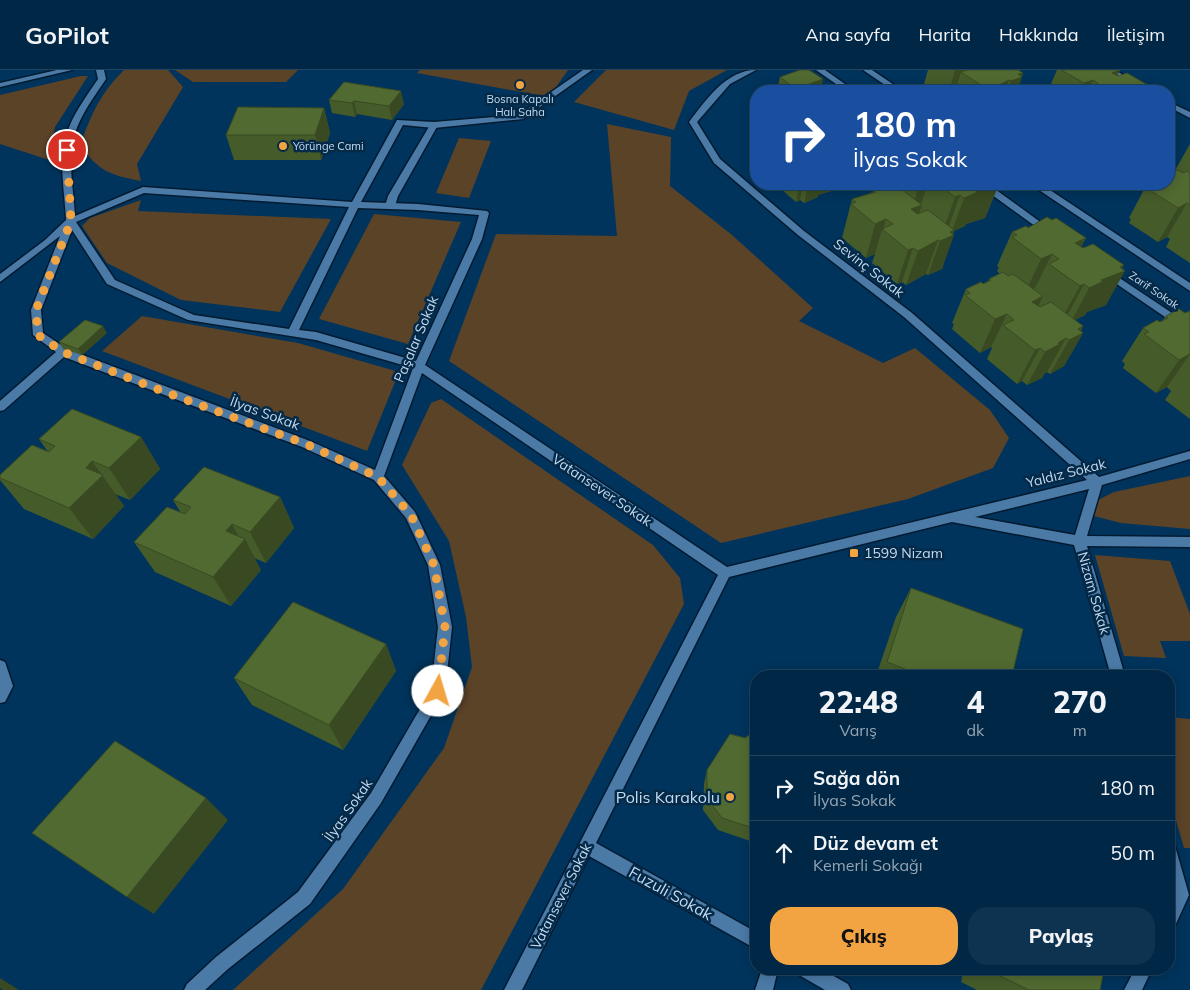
<!DOCTYPE html>
<html lang="tr">
<head>
<meta charset="utf-8">
<style>
  :root { --surface:#002745; --page:#0e3350; --text:#f1f3f6; --muted:#95a5b3; --line:#22445e; --accent:#f3a442 }
  body { margin:0; font-family:Mulish,sans-serif; background:var(--page); color:var(--text); height:100vh; display:flex; flex-direction:column; font-size:19px; white-space:nowrap }
  * { box-sizing:border-box; margin:0 }
  p { font-size:16px; color:var(--muted) }
  .icon { flex:none; width:28px; height:28px; fill:none; stroke:currentColor; stroke-width:2; stroke-linecap:round; stroke-linejoin:round }
  .map { position:relative; flex:1; overflow:hidden }
  .details { position:absolute; left:750px; top:600px; width:425px; height:305px; display:flex; flex-direction:column; background:var(--surface); border-radius:20px; box-shadow:0 2px 12px #0003,0 0 0 1px var(--line) }
  .details>* { flex:none }
  .hud { position:absolute; left:750px; top:15px; width:425px; height:105px; border-radius:20px; box-shadow:0 2px 12px #0003,0 0 0 1px var(--line); background:#1a4fa0; color:#fff; overflow:hidden }
  .pin { position:absolute; display:grid; place-items:center; width:42px; height:42px; color:#fff; margin:-21px; border:2px solid #fff; border-radius:50%; box-shadow:0 1px 5px #0007 }
  .me { position:absolute; width:55px; margin:-28px; rotate:6deg; stroke-linejoin:round; filter:drop-shadow(0 0 4px #0008) }
  .turn { display:flex; align-items:center; gap:18px; height:105px; padding:0 20px; font-size:22px }
  .turn .icon { width:65px; height:65px; stroke-width:2.5 }
  .turn b { display:block; font-size:35px; line-height:42px }
  .eta { display:flex; justify-content:space-evenly; align-items:center; height:85px; text-align:center }
  .eta b { font-size:30px; font-weight:800; line-height:35px }
  .action { display:flex; gap:10px; margin-top:auto; padding:10px 20px }
  .action a { flex:1; height:58px; border-radius:20px; background:var(--accent); color:#111; font-size:20px; font-weight:800; line-height:58px; text-align:center }
  .action a+a { background:var(--page); color:var(--text) }
  ul { padding:0; list-style:none }
  li { display:flex; align-items:center; gap:15px; height:65px; padding:0 20px; border-top:1px solid var(--line) }
  li div { flex:1 }
  li b { display:block; font-size:19px }
  li em { font-style:normal }
  header { display:flex; align-items:center; gap:30px; box-sizing:border-box; height:70px; padding:0 25px; background:var(--surface); border-bottom:1px solid var(--line) }
  header strong { font-size:24px }
  nav { display:flex; gap:28px; margin-inline-start:auto; font-size:18px }
  .map>svg:first-child { display:block }
  .green { fill:#5b4328 }
  .lines { fill:none; stroke-linecap:round; stroke-linejoin:round }
  .service-casing { stroke:#031b31; stroke-width:3 }
  .minor-casing { stroke:#031b31; stroke-width:3 }
  .tertiary-casing { stroke:#031b31; stroke-width:3 }
  .service { fill:#4b7aa7; fill-rule:evenodd }
  .minor { fill:#4b7aa7; fill-rule:evenodd }
  .tertiary { fill:#4b7aa7; fill-rule:evenodd }
  .wall { fill:#465b2a }
  .shaded-wall { fill:#394a22 }
  .building { fill:#516a31; stroke:#394a22 }
  .route { stroke:#f3a442; stroke-width:9; stroke-dasharray:0 16.2 }
  .poi-dot { fill:#f3a442; stroke:#052a48; stroke-width:2 }
  .labels { text-anchor:middle; dominant-baseline:central; stroke-width:5; stroke-linejoin:round; paint-order:stroke }
  .far-poi-label { font-size:11px; fill:#c2dbf3; stroke:#052a48 }
  .far-street-label { font-size:11px; fill:#c2dbf3; stroke:#052a48 }
  .street-label { font-size:14px; fill:#c2dbf3; stroke:#052a48 }
  .poi-label { font-size:14px; fill:#c2dbf3; stroke:#052a48; text-anchor:start }
  .near-poi-label { font-size:16px; fill:#c2dbf3; stroke:#052a48; text-anchor:end }
  .near-street-label { font-size:16px; fill:#c2dbf3; stroke:#052a48 }
</style>
</head>
<body>
<header>
<strong>GoPilot</strong>
<nav><a>Ana sayfa</a><a>Harita</a><a>Hakkında</a><a>İletişim</a></nav>
</header>
<div class="map">
<svg width="1190" height="920" viewBox="0 0 1190 920">
  <rect width="100%" height="100%" fill="#00345c"/>
  <path class="green" d="M124,0H168L183,17L137,94L141,111C111,105 99,102 80,75C92,43 100,24 124,0Z
    M175,0H298L286,12H193Z
    M420,0H568L549,27L417,3Z
    M606,0H727L689,21L674,60L574,32Z
    M81,6H88L55,57L49,90L0,74V25Z
    M607,54L671,67L670,116L732,165L813,238L799,251L883,293L915,278L990,340L1009,368L993,398L908,429L721,473L449,291L496,164L617,166Z
    M459,68L491,71L469,128L436,123Z
    M141,130L138,141L331,149L280,242L181,230L107,193L82,156L90,148Z
    M374,144L461,152L408,274L319,249Z
    M142,246L298,273L399,302L367,381L102,281Z
    M441,329L653,475L680,508L684,534L481,920H233L343,819L444,678L472,597L466,547L449,471L402,395L431,333Z
    M1190,406V459L1121,453L1094,446L1098,430L1114,422Z
    M1095,485L1170,491L1190,544V571H1160L1166,588L1124,586Z
    M1169,647L1190,649V778H1184L1169,726Z"/>
  <g class="lines">
    <g class="service-casing">
      <path id="service" d="M434,52L438,55L398,126L395,136L390,139L387,138L385,136L388,126L430,55Z"/>
    </g>
    <g class="minor-casing">
      <path id="minor" d="M57,0H72L0,17V13Z
        M96,0H104L106,9C92,30 74,53 72,79C69,100 74,124 75,146L143,117L352,132L397,50L434,52L518,45L583,0H592L523,49L434,58L403,55L361,132L418,134L487,141L489,143L482,169L425,295L727,497L1087,410L904,247L798,165L714,93L689,52C706,30 726,0 756,0L730,14L697,52L720,89L804,161L912,243L1099,407L1190,381V389L1102,415L1087,466L1190,467V477L1087,476L1125,606H1111L1074,475L952,452L729,507L596,773L756,862V879L589,786L522,920H504L718,505L422,303L384,406L415,442L440,495L452,557L445,621L381,733L310,834L228,899L205,920H184L187,914L216,887L298,822L371,723L431,620L438,557L428,495L406,448L374,410L302,377L64,287L4,340L0,341V331L56,282L33,265L31,240L60,166L0,212V204L45,170L66,150C65,125 58,89 66,66C72,45 86,27 98,9ZM144,123L349,137L289,259L194,245L115,210L76,152ZM358,138L418,140L479,145L472,169L416,291L316,262L299,260ZM72,160L107,214L188,250L316,270L413,298L375,400L310,371L67,279L43,263L41,240ZM1089,419L1075,465L975,447Z
        M816,0H825L855,21H846Z
        M863,0H872L903,21H894Z
        M977,114H988L1054,162L1049,165L1046,164Z
        M1030,114H1041L1190,213V221Z
        M1106,199L1190,255V264L1102,204L1101,202Z
        M0,590L5,592L13,616L5,632L0,633Z
        M1169,775L1175,777L1177,783L1189,825L1175,856L1169,858V833L1173,824L1169,810Z
        M762,899H778L773,920H755Z
        M797,899H821L848,914L851,920H825L799,905Z
        M1135,899H1152L1142,920H1124Z"/>
    </g>
    <g class="tertiary-casing">
      <path id="tertiary" d="M1105,0H1115L1150,21H1141Z
        M1169,32L1190,42V48L1169,37Z"/>
    </g>
    <use href="#service" class="service"/>
    <use href="#minor" class="minor"/>
    <use href="#tertiary" class="tertiary"/>
  </g>
  <path class="wall" d="M928,0H1018L1023,3L1017,21H929L924,18L925,15L924,14Z
    M1057,0H1120L1117,6L1153,18L1151,20L1153,21H1048Z
    M780,7L823,9L820,21H779L777,20Z
    M329,30L404,34L392,50L357,44L355,47L332,43Z
    M324,38L330,63L321,90H234L226,65Z
    M756,54V99L749,93L754,59Z
    M1190,74V193L1166,177L1170,169L1167,167L1158,172L1129,153L1131,149L1129,148L1147,114H1169L1174,102Z
    M775,114H840L838,119L818,125V127L804,133L800,130L796,132Z
    M890,114H999L985,148L966,154L965,156L954,161L942,199L928,205L926,204L906,215L902,212L897,214L872,193L875,184L866,188L842,168L852,129L873,122L874,120L890,116Z
    M1068,114H1093L1084,119L1079,116L1075,118Z
    M1052,150L1086,168L1081,177L1122,199L1106,235L1087,242L1085,245L1075,250L1083,256L1081,261L1083,263L1064,296L1050,304L1047,302L1044,304L1042,308L1027,315L1022,311L1017,314L987,289L992,278L991,277L980,283L952,259L954,254L952,253L966,219L983,214L988,212L989,209L1000,204L997,201L999,197L997,196L1012,162Z
    M1190,241V349L1165,330L1171,321L1167,317L1156,323L1123,298L1125,294L1122,291L1143,258L1160,252L1162,251L1166,246L1185,243Z
    M107,263L82,285L63,279L59,272Z
    M141,367L160,399L130,430L115,424L124,436L93,469L24,439L0,410V405L48,382L39,369Z
    M280,427L294,458L266,493L254,488L261,500L231,536L155,502L134,472L181,443L173,430Z
    M911,518L1012,606H876L896,547Z
    M386,574L396,601L343,680L252,635L234,608Z
    M756,660V773L718,760L703,740L704,714L707,700Z
    M964,899H1104L1100,920H977L961,912Z"/>
  <path class="shaded-wall" d="M955,0H963L962,3L961,2L955,21H949Z
    M1120,0L1110,21L1112,3Z
    M1023,3L1021,7H1022L1017,21H1007L1011,11L1018,4Z
    M823,9L820,21H796V19Z
    M1009,10L1005,21H991L993,18Z
    M1093,10L1088,21H1081L1084,13Z
    M989,15L987,21H983L984,17Z
    M401,21L404,34L392,50L389,36Z
    M354,31L357,44L355,47L352,33Z
    M324,38L330,63L321,90L315,65Z
    M799,114H803L800,130L796,132Z
    M808,114H840L838,119L818,125V127L804,133Z
    M920,114H928L921,134L912,137Z
    M999,114L985,148L966,154L965,156L954,161L952,166L954,165L942,199L928,205L940,171L950,162L952,161L964,128L976,121Z
    M1077,114H1080L1079,116L1075,118Z
    M1086,114H1093L1084,119Z
    M960,125L948,159L943,161L955,127Z
    M1187,133L1167,167L1158,172L1178,138Z
    M922,135L910,169L911,139Z
    M886,149L883,160L882,159L875,184L866,188L875,154Z
    M1086,168L1068,203L1075,173Z
    M938,170L926,204L906,215L918,181Z
    M913,178L902,212L897,214L908,180Z
    M1052,184L1035,218L1025,223L1041,189Z
    M1124,195L1120,203L1125,201L1106,235L1087,242L1085,245L1071,252L1089,218Z
    M1084,214L1066,248L1061,250L1080,216Z
    M1043,226L1027,260L1032,232Z
    M1007,244L991,277L980,283L995,249Z
    M103,256L107,263L82,285L78,279Z
    M1083,256L1078,265L1083,263L1064,296L1050,304L1069,270L1078,259Z
    M1066,268L1047,302L1044,304L1042,308L1027,315L1045,282L1058,273Z
    M1040,278L1022,311L1017,314L1035,280Z
    M1190,284L1167,317L1156,323L1179,290Z
    M141,367L160,399L130,430L109,398Z
    M92,391L124,436L93,469L69,438L86,398Z
    M280,427L294,458L266,493L250,462Z
    M232,454L242,473L245,469L261,500L231,536L213,507L226,461Z
    M386,574L396,601L343,680L329,655Z
    M206,728L228,750L154,844L127,827Z
    M0,908L19,920H3L0,918Z"/>
  <path class="building" d="M800,0H809L823,9L796,19L780,7Z
    M968,0H1018L1023,3L1018,4L1022,7L1011,11L1009,10L993,18L989,15L984,17L961,2Z
    M1061,0H1119L1112,3L1118,6L1127,3L1153,18L1149,19L1153,21H1098L1091,17L1099,14L1093,10L1084,13Z
    M344,12L401,21L389,36L354,31L352,33L329,30Z
    M238,37L324,38L315,65H226Z
    M1178,100L1183,103L1187,101L1190,103V135L1187,133L1178,138L1148,119L1152,117L1147,114H1169V104Z
    M938,114H999L976,121L978,122L964,128L960,125L955,127Z
    M888,115L892,118L897,116L922,135L911,139L917,144L928,140L954,160L950,162L954,165L940,171L938,170L918,181L913,178L908,180L882,159L893,154L886,149L875,154L851,134L856,132L852,129L876,122L874,120Z
    M1047,147L1052,150L1056,148L1086,168L1075,173L1083,178L1093,174L1124,195L1120,197L1125,201L1101,210L1104,211L1089,218L1084,214L1080,216L1049,194L1059,189L1052,184L1041,189L1012,167L1017,165L1012,162L1026,156L1028,158Z
    M1003,202L1008,206L1013,204L1043,226L1032,232L1040,237L1051,232L1083,256L1078,259L1083,263L1069,270L1066,268L1058,273L1060,274L1045,282L1040,278L1035,280L1003,255L1014,250L1007,244L995,249L965,225L970,223L966,219L981,212L983,214L991,210L989,209Z
    M1179,239L1185,243L1190,241V284L1179,290L1144,264L1149,262L1143,258L1157,250L1160,252L1168,248L1166,246Z
    M85,250L103,256L78,279L59,272Z
    M72,339L141,367L109,398L92,391L86,398L103,405L69,438L0,408V405L32,375L49,382L55,376L39,369Z
    M204,397L280,427L250,462L232,454L226,461L245,469L213,507L134,472L167,437L185,444L191,437L173,430Z
    M911,518L1023,559L1012,606H923L887,592Z
    M293,532L386,574L329,655L234,608Z
    M756,660V759L722,748L707,728V700L730,664L745,668Z
    M115,671L206,728L127,827L32,763Z
    M986,899H1104L1100,920H1029Z"/>
  <g class="lines">
    <path class="route" d="M67,80L71,151L36,240L38,265L63,282L162,321L306,374L378,407L411,445L434,495L445,557L438,621"/>
  </g>
  <g class="poi-dot">
    <circle cx="520" cy="15" r="5"/>
    <circle cx="283" cy="76" r="5"/>
    <rect x="849" y="478" width="10" height="10" rx="2.5"/>
    <circle cx="730" cy="727" r="5"/>
  </g>
  <g class="labels">
    <g class="far-poi-label">
      <text x="520" y="29">Bosna Kapalı<tspan x="520" dy="13">Halı Saha</tspan></text>
      <text x="293" y="76" text-anchor="start">Yörünge Cami</text>
    </g>
    <g class="far-street-label">
      <text transform="translate(1154 220) rotate(34)">Zarif Sokak</text>
    </g>
    <g class="street-label">
      <text transform="translate(869 198) rotate(38)">Sevinç Sokak</text>
      <text transform="translate(416 269) rotate(-67)">Paşalar Sokak</text>
      <text transform="translate(265 343) rotate(20)">İlyas Sokak</text>
      <text transform="translate(1066 403) rotate(-14)">Yaldız Sokak</text>
      <text transform="translate(602 420) rotate(34)">Vatansever Sokak</text>
      <text transform="translate(1094 523) rotate(74)">Nizam Sokak</text>
      <text transform="translate(348 740) rotate(-55)">İlyas Sokak</text>
      <text transform="translate(561 826) rotate(-63)">Vatansever Sokak</text>
    </g>
    <g class="poi-label">
      <text x="864" y="483">1599 Nizam</text>
    </g>
    <g class="near-poi-label">
      <text x="720" y="727">Polis Karakolu</text>
    </g>
    <g class="near-street-label">
      <text transform="translate(671 823) rotate(29)">Fuzuli Sokak</text>
    </g>
  </g>
</svg>
<div class="pin" style="left:67px;top:80px;background:#d93025"><svg class="icon" aria-label="arrive" viewBox="0 0 24 24"><path d="M6 21V4h12l-3 4 3 4H6"/></svg></div>
<svg class="me" style="left:438px;top:621px" viewBox="-20 -20 40 40"><circle r="19" fill="#fff"/><path d="M0-13L10 11 0 6-10 11z" fill="#f3a442"/></svg>
<div class="hud">
<div class="turn"><svg class="icon" aria-label="right" viewBox="0 0 24 24"><path d="M7 20v-9h11M14 6l5 5-5 5"/></svg><div><b>180 m</b>İlyas Sokak</div></div>
</div>
<section class="details">
<div class="eta">
<div><b>22:48</b><p>Varış</p></div>
<div><b>4</b><p>dk</p></div>
<div><b>270</b><p>m</p></div>
</div>
<ul>
<li><svg class="icon" aria-label="right" viewBox="0 0 24 24"><path d="M7 20v-9h11M14 6l5 5-5 5"/></svg><div><b>Sağa dön</b><p>İlyas Sokak</p></div><em>180 m</em></li>
<li><svg class="icon" aria-label="ahead" viewBox="0 0 24 24"><path d="M12 20V5M6 11l6-6 6 6"/></svg><div><b>Düz devam et</b><p>Kemerli Sokağı</p></div><em>50 m</em></li>
</ul>
<div class="action"><a>Çıkış</a><a>Paylaş</a></div>
</section>
</div>
</body>
</html>
